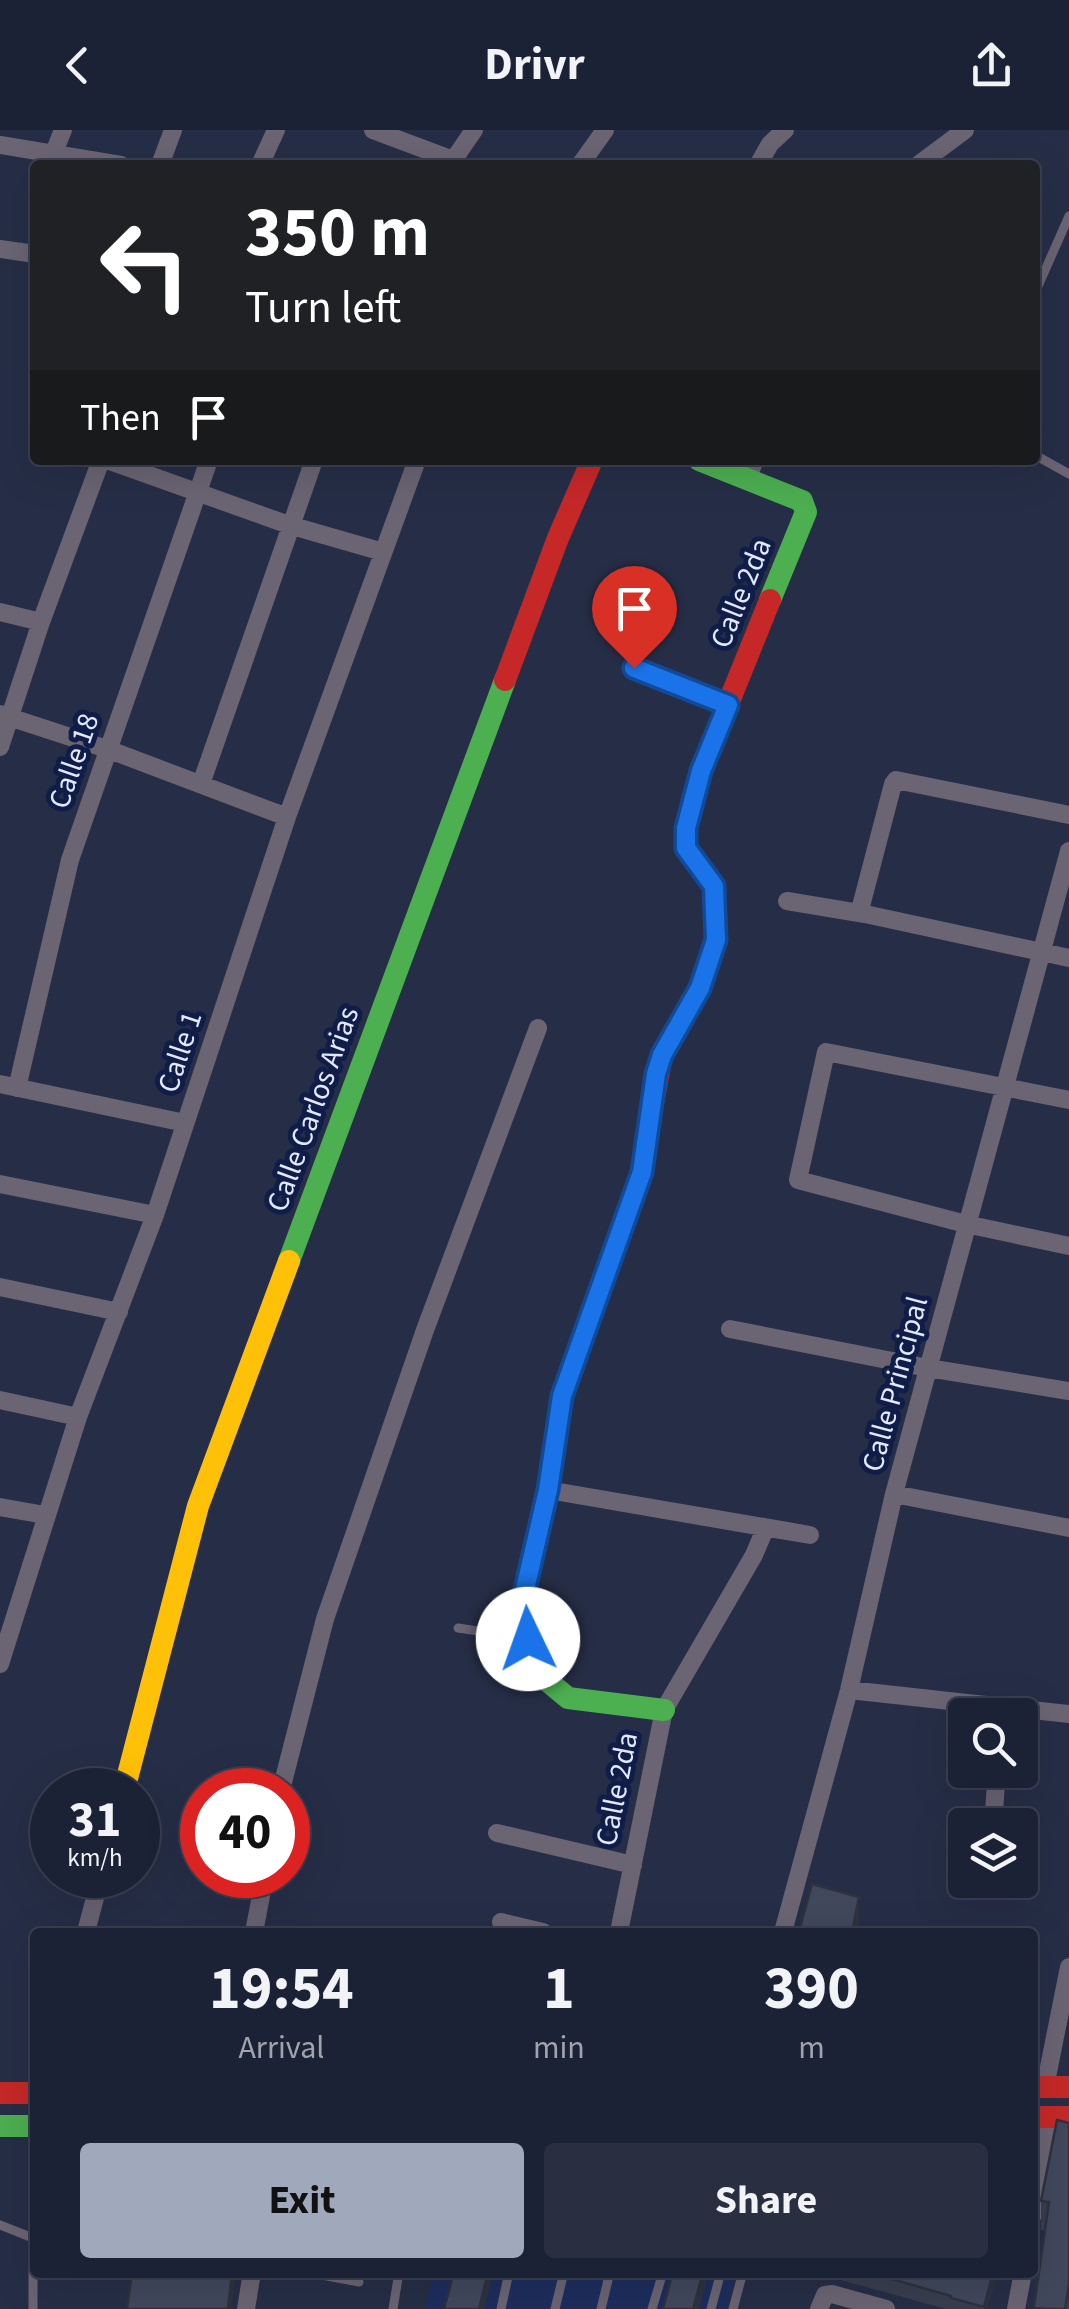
<!DOCTYPE html>
<html lang="en">
<head>
<meta charset="utf-8">
<style>
  :root { --surface:#1c2235; --page:#292f41; --text:#f1f3f6; --muted:#a0a4ad; --line:#3a3f50; --accent:#a0a8bc }
  body { margin:0; font-family:"Source Sans 3",sans-serif; background:var(--page); color:var(--text); height:100vh; display:flex; flex-direction:column; font-size:38px; white-space:nowrap }
  * { box-sizing:border-box; margin:0 }
  p { font-size:32px; color:var(--muted) }
  .icon { flex:none; width:55px; height:55px; fill:none; stroke:currentColor; stroke-width:2; stroke-linecap:round; stroke-linejoin:round }
  .map { position:relative; flex:1; overflow:hidden }
  .details { position:absolute; left:30px; top:1798px; width:1008px; height:350px; display:flex; flex-direction:column; background:var(--surface); border-radius:10px; box-shadow:0 10px 40px #0002,0 0 0 2px var(--line) }
  .details>* { flex:none }
  .hud { position:absolute; left:30px; top:30px; width:1010px; height:305px; border-radius:10px; box-shadow:0 10px 40px #0002,0 0 0 2px var(--line); background:#202124; color:#fff; overflow:hidden }
  .tools { position:absolute; left:948px; top:1568px; display:grid; gap:20px }
  .tools a { display:grid; place-items:center; width:90px; height:90px; border-radius:10px; background:var(--surface); box-shadow:0 10px 40px #0002,0 0 0 2px var(--line); font-size:50px }
  .speed { position:absolute; left:30px; top:1638px; display:flex; gap:20px; font-size:50px; font-weight:700; text-align:center }
  .speed>* { display:grid; place-content:center; width:130px; height:130px; border-radius:50%; background:var(--surface); box-shadow:0 10px 40px #0002,0 0 0 2px var(--line); line-height:1 }
  .speed small { font-size:25px; font-weight:400 }
  .speed .limit { border:15px solid #d22; background:#fff; color:#111 }
  .pin { position:absolute; display:grid; place-items:center; width:85px; height:85px; color:#fff; margin:-102px -42px; border-radius:50% 50% 50% 0; rotate:-45deg; box-shadow:0 0 10px #0007 }
  .pin .icon { rotate:45deg }
  .me { position:absolute; width:110px; margin:-55px; rotate:357deg; stroke-linejoin:round; filter:drop-shadow(0 0 8px #0008) }
  .turn { display:flex; align-items:center; gap:35px; height:210px; padding:0 50px; font-size:45px }
  .turn .icon { width:130px; height:130px; stroke-width:2.5 }
  .turn b { display:block; font-size:70px; line-height:85px }
  .then { display:flex; align-items:center; height:95px; padding:0 50px; background:#0003; gap:20px; font-size:38px }
  .eta { display:flex; justify-content:space-evenly; align-items:center; height:170px; text-align:center }
  .eta b { font-size:60px; font-weight:700; line-height:70px }
  .primary-button { display:flex; gap:20px; margin-top:auto; padding:20px 50px }
  .primary-button a { flex:1; height:115px; border-radius:10px; background:var(--accent); color:#111; font-size:40px; font-weight:700; line-height:115px; text-align:center }
  .primary-button a+a { background:var(--page); color:var(--text) }
  header { display:flex; justify-content:space-between; align-items:center; height:130px; padding:0 50px; background:var(--surface); font-size:45px; font-weight:700 }
  .map>svg:first-child { display:block }
  .built { fill:#1d2d5d }
  .lines { fill:none; stroke-linecap:round; stroke-linejoin:round }
  .lane { stroke:#6a6473; stroke-width:9 }
  .street { stroke:#6a6473; stroke-width:18 }
  .fast { stroke:#4caf50; stroke-width:22 }
  .slow { stroke:#ffc107; stroke-width:22 }
  .jam { stroke:#c62828; stroke-width:22 }
  .wall { fill:#383e4f }
  .shaded-wall { fill:#2e3240 }
  .building { fill:#41485c; stroke:#2e3240; stroke-width:2.5 }
  .route-casing { stroke:#114b97; stroke-width:25 }
  .route { stroke:#1a73e8; stroke-width:18 }
  .labels { text-anchor:middle; dominant-baseline:central; stroke-width:10; stroke-linejoin:round; paint-order:stroke }
  .street-label { font-size:30px; fill:#e2e9fb; stroke:#101d49 }
</style>
</head>
<body>
<header><svg class="icon" aria-label="back" viewBox="0 0 24 24"><path d="M15 5l-7 7 7 7"/></svg>Drivr<svg class="icon" aria-label="share" viewBox="0 0 24 24"><path d="M12 15V3M7 8l5-5 5 5M5 13v7h14v-7"/></svg></header>
<div class="map">
<svg width="1069" height="2179" viewBox="0 0 1069 2179">
  <rect width="100%" height="100%" fill="#262e47"/>
  <path class="built" d="M434,2143H736L726,2179H425Z"/>
  <g class="lines">
    <path class="lane" d="M1035,163L1069,86
      M1035,325L1069,344
      M634,538L725,574
      M458,1498L525,1508
      M35,1998V2036
      M0,2095L33,2108V2179
      M306,2142L359,2152
      M393,2179L399,2142
      M501,2179L509,2142
      M555,2179L564,2142
      M601,2179L610,2142
      M652,2179L663,2142
      M711,2179L721,2142
      M733,2179L743,2142"/>
    <path class="street" d="M373,0L453,30
      M0,15L121,35
      M53,25L63,0
      M160,35L173,0
      M260,35L276,0
      M450,35L474,0
      M580,35L605,0
      M758,35L770,14L785,0
      M918,35L965,0
      M0,119L35,124
      M107,330L289,395L383,422
      M747,349L755,330
      M0,482L41,492
      M0,584L107,619L287,687
      M0,617L41,492L101,330
      M201,654L314,330
      M1069,685L896,650L893,654L860,780L865,784L1069,828
      M787,771L865,784
      M0,954L185,993
      M17,958L70,730L209,330
      M1069,970L826,922L798,1050L966,1094L1069,1116
      M0,1054L155,1085
      M0,1157L119,1182
      M730,1199L928,1238L1069,1261
      M0,1270L78,1287
      M548,1360L810,1405
      M894,1364L1069,1398
      M0,1377L45,1385
      M0,1534L78,1287L155,1085L287,687L417,330
      M849,1560L1069,1584
      M281,1660L325,1489L425,1200L538,898
      M993,1695L997,1640
      M497,1703L633,1735
      M501,1792L543,1802
      M86,1802L101,1745
      M254,1802L265,1745
      M619,1802L664,1580L754,1425L765,1399
      M783,1802L849,1560L894,1364L1069,721
      M1045,1957L1069,1837
      M1032,2087L1051,1986
      M246,2179L252,2142
      M819,2179L825,2165L832,2164L886,2179
      M1016,2179L1023,2142"/>
    <path class="fast" d="M699,330L802,371L806,382L770,470
      M647,1005L642,1042L562,1266L548,1360L523,1468L528,1509L544,1548L568,1568L664,1580
      M289,1131L505,550
      M0,1996H35"/>
    <path class="slow" d="M124,1660L198,1376L289,1131"/>
    <path class="jam" d="M505,550L558,408L592,330
      M647,1005L662,925L700,858L716,810L714,756L687,718L686,698L701,641L770,470
      M1032,1957H1069
      M0,1963H35
      M1032,1987H1069"/>
  </g>
  <path class="wall" d="M1057,1990L1069,2179H1034L1045,2100H1041V2071Z
    M812,2142H995V2152L987,2179H946Z"/>
  <path class="shaded-wall" d="M859,1767V1796L857,1802H852Z
    M232,2142H236L231,2179H228Z
    M488,2142H494L484,2179H479Z
    M703,2142H709L699,2179H693Z
    M993,2142H995V2152L987,2179H984Z"/>
  <path class="building" d="M812,1754L859,1767L852,1802H799Z
    M1057,1990L1069,1993V2154L1065,2179H1043L1034,2177L1049,2072L1041,2071Z
    M132,2142H232L228,2179H127Z
    M454,2142H488L479,2179H444Z
    M673,2142H703L693,2179H663Z
    M867,2142H993L984,2177L951,2168V2166Z"/>
  <g class="lines">
    <g class="route-casing">
      <path id="route" d="M528,1509L523,1468L548,1360L562,1266L642,1042L656,944L662,925L700,858L716,810L714,756L686,718V698L701,641L728,575L634,538"/>
    </g>
    <use href="#route" class="route"/>
  </g>
  <g class="labels">
    <g class="street-label">
      <text transform="translate(741 463) rotate(-68)">Calle 2da</text>
      <text transform="translate(74 631) rotate(-71)">Calle 18</text>
      <text transform="translate(180 922) rotate(-72)">Calle 1</text>
      <text transform="translate(313 979) rotate(-70)">Calle Carlos Arias</text>
      <text transform="translate(895 1254) rotate(-75)">Calle Principal</text>
      <text transform="translate(617 1659) rotate(-79)">Calle 2da</text>
    </g>
  </g>
</svg>
<div class="tools">
<a><svg class="icon" aria-label="search" viewBox="0 0 24 24"><circle cx="10" cy="10" r="6"/><path d="M15 15l6 6"/></svg></a>
<a><svg class="icon" aria-label="layers" viewBox="0 0 24 24"><path d="M12 4l9 5-9 5-9-5zM3 14l9 5 9-5"/></svg></a>
</div>
<div class="speed"><div>31<small>km/h</small></div><div class="limit">40</div></div>
<div class="pin" style="left:634px;top:538px;background:#d93025"><svg class="icon" aria-label="arrive" viewBox="0 0 24 24"><path d="M6 21V4h12l-3 4 3 4H6"/></svg></div>
<svg class="me" style="left:528px;top:1509px" viewBox="-20 -20 40 40"><circle r="19" fill="#fff"/><path d="M0-13L10 11 0 6-10 11z" fill="#1a73e8"/></svg>
<div class="hud">
<div class="turn"><svg class="icon" aria-label="left" viewBox="0 0 24 24"><path d="M17 20v-9H6M10 6l-5 5 5 5"/></svg><div><b>350 m</b>Turn left</div></div>
<div class="then">Then<svg class="icon" aria-label="arrive" viewBox="0 0 24 24"><path d="M6 21V4h12l-3 4 3 4H6"/></svg></div>
</div>
<section class="details">
<div class="eta">
<div><b>19:54</b><p>Arrival</p></div>
<div><b>1</b><p>min</p></div>
<div><b>390</b><p>m</p></div>
</div>
<div class="primary-button"><a>Exit</a><a>Share</a></div>
</section>
</div>
</body>
</html>
